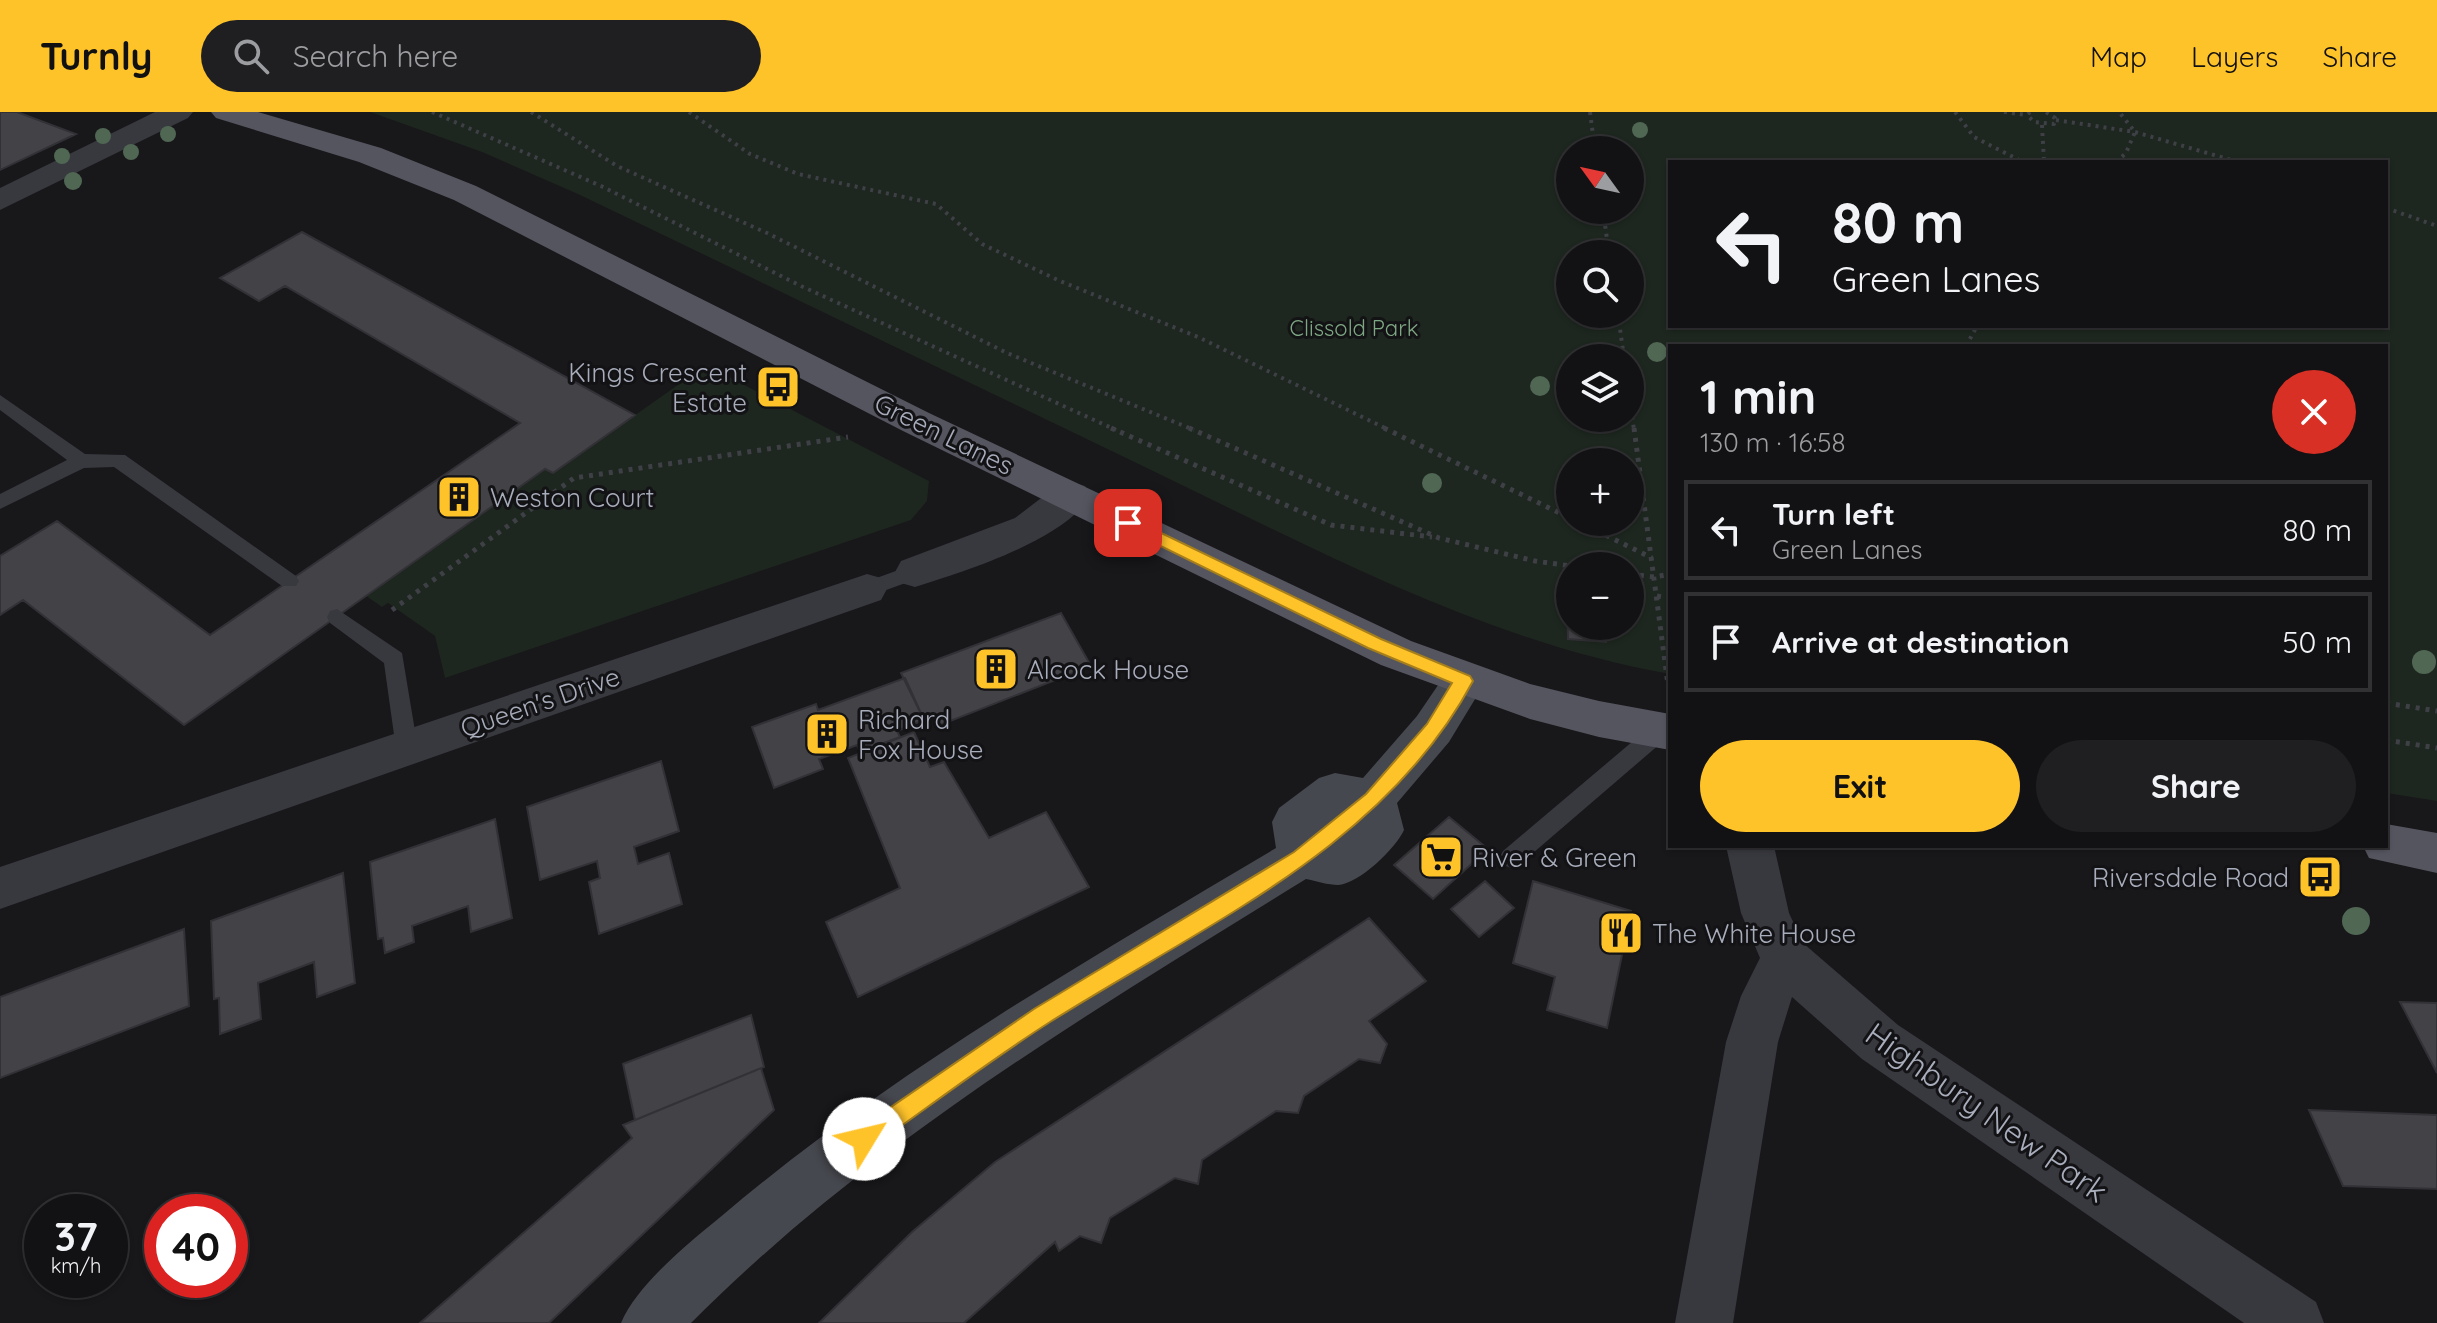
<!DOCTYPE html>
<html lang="en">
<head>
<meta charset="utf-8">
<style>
  :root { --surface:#121114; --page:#1f1f22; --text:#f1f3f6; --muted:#9c9da0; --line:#313134; --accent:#ffc32a }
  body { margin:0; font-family:Quicksand,sans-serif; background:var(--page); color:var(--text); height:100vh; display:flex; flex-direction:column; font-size:30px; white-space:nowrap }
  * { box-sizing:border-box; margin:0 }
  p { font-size:26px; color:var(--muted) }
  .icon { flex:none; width:44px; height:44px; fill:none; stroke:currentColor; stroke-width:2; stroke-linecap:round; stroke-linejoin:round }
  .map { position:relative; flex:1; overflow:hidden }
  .drawer { position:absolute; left:1668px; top:232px; width:720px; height:504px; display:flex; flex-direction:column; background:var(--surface); border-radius:0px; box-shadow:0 2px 6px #0004,0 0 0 2px var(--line) }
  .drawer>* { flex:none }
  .guide { position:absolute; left:1668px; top:48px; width:720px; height:168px; border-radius:0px; box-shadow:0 2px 6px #0004,0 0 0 2px var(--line); background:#121114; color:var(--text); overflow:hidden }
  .needle { width:52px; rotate:303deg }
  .buttons { position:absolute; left:1556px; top:24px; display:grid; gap:16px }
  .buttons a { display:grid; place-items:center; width:88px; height:88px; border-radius:50%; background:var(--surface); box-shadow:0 2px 6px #0004,0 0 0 2px var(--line); font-size:40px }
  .speed { position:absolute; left:24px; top:1082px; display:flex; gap:16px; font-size:40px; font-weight:700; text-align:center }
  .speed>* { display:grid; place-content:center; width:104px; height:104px; border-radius:50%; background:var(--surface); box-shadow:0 2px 6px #0004,0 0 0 2px var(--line); line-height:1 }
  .speed small { font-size:20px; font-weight:400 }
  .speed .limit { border:12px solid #d22; background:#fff; color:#111 }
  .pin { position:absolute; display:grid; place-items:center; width:68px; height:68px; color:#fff; margin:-34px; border-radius:16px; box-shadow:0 4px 12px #0006 }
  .me { position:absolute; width:88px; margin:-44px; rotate:54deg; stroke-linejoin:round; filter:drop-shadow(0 0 6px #0008) }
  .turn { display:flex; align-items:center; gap:28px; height:168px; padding:0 32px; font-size:36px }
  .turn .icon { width:104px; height:104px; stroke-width:2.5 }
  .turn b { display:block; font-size:56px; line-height:68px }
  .round { display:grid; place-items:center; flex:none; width:84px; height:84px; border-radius:42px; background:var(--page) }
  .overview { display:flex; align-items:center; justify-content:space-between; height:136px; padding:0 32px }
  h1 { font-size:48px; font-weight:700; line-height:60px }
  .primary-button { display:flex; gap:16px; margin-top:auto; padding:16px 32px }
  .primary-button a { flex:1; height:92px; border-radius:48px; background:var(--accent); color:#111; font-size:32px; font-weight:700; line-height:92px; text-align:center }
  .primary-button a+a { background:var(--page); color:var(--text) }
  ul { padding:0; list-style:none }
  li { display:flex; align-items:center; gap:24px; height:100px; margin:0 16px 12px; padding:0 16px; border:4px solid var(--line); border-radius:0px }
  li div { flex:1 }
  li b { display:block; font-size:30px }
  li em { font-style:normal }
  header { display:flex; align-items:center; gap:48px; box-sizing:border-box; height:112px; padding:0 40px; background:var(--accent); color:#111 }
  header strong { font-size:38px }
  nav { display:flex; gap:44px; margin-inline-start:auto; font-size:28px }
  .search { width:560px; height:72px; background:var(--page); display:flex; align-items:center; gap:20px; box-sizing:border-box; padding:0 28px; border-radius:44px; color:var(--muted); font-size:30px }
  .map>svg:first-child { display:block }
  .green { fill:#1d261f; fill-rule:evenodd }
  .building { fill:#424247; stroke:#323136; stroke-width:2 }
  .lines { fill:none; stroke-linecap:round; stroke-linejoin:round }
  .path-far1 { stroke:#3e4046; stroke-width:4; stroke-dasharray:3 5; stroke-linecap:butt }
  .path { stroke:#3e4046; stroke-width:5; stroke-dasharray:4 6; stroke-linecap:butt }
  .lane { fill:#38393f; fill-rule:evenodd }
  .street { fill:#38393f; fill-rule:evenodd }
  .secondary { fill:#46484f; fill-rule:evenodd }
  .primary { fill:#54555f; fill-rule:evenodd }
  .tree { fill:#506754 }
  .route { fill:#ffc32a; stroke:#a67f1b; stroke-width:2 }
  .labels { text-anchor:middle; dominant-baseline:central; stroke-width:6; stroke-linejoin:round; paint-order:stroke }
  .far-park-label { font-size:22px; fill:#7ea883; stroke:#131215 }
  .poi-label { font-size:26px; fill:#a8adbb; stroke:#131215; text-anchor:start }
  .street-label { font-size:26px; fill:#a8adbb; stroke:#131215 }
  .near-street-label { font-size:32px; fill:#a8adbb; stroke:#131215 }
</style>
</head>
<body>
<header>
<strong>Turnly</strong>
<div class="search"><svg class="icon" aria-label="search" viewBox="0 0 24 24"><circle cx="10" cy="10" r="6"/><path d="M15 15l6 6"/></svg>Search here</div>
<nav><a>Map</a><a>Layers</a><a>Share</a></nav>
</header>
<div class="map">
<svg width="2437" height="1211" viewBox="0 0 2437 1211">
  <rect width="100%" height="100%" fill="#18171a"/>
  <path class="green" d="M370,0H2437V689L2386,681V234H1670V562C1487,530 1319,439 1153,359C962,267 771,175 580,83L482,40ZM1570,38H1630V98H1570ZM1670,50H2386V214H1670ZM1570,142H1630V202H1570ZM1570,246H1630V306H1570ZM1570,350H1630V410H1570ZM1570,454H1630V514H1570Z
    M706,253L929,369L927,389L911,408L445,566L435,524L388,491L382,495L366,484L545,357L553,361Z"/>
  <path class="building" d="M0,0H17L76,22L0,58Z
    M302,120L635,303L553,361L545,357L184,613L23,488L0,503V444L57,409L210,523L520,311L285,174L259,189L220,166Z
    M1567,494H1570V514H1605L1606,530L1568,527Z
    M1061,501L1091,554L940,613L936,604L924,608L901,561Z
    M905,566L924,608L897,619L900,625L860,640L857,633L819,647L823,657L774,676L752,615L816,592L818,598Z
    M914,620L930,655L944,650L989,726L1046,700L1089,775L858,885L826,810L900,776L848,646Z
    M661,649L679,719L634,735L638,752L669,741L682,792L599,822L589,770L600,766L597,749L540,768L527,695Z
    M1449,705L1488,737L1433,787L1394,753Z
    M495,707L512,806L471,820L468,794L412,814L414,830L385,841L383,826L378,827L370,750Z
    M343,761L355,871L317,885L314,850L258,871L261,907L220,922L219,886L214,887L211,809Z
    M1485,769L1514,796L1479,825L1451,797Z
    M1533,769L1631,799L1607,916L1547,898L1555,865L1513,851Z
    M1369,806L1426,869L1369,909L1387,932L1380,951L1359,947L1304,984L1298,1001L1276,999L1202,1048L1198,1072L1175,1066L1110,1106L1101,1131L1080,1124L1059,1139L1055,1130L964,1211H819L912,1120L995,1050Z
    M184,817L189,894L0,966V885Z
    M2400,890L2437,891V961Z
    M751,903L764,955L635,1008L623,952Z
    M761,956L774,998L549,1211H420L632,1026L623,1013Z
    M2309,998L2437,1003V1077L2343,1074Z"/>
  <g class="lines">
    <path class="path-far1" d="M432,0L601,74L801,174L1116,318
      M531,0L617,54L767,121L1007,241L1194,318
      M689,0L750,42L798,62L936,92L982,132L1060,169L1198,225L1389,318
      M1590,0L1595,38
      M1955,0L1974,25L2023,50
      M2004,0L2027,3
      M2030,0L2027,3L2034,10L2054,12L2055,6L2046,0
      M2056,8L2135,20L2238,50
      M2042,13L2044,50
      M2116,50L2126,41L2135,20L2119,0
      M2386,96L2437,114
      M1603,98L1609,142
      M1618,202L1624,246
      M1966,234L1977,214
      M1630,289L1634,318"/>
    <path class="path" d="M1111,316L1331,413L1432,425
      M1189,316L1439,426L1535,449L1571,454
      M1384,316L1570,406
      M1634,316L1668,573
      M1579,410L1652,446
      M1630,462L1655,465L1670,462
      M1657,484L1670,486
      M392,498L574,366L848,325
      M2386,591L2437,599
      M2386,628L2437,636"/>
    <path class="lane" d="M0,283L85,342L125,343L296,464L299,469L296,474H282L114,355L84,356L0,397V382L67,348L0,298Z
      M915,452L922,455L925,460L922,465L867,485L860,482L857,477L860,472Z
      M337,497L402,541L418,637L415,644L407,646L399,644L396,637L384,551L330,511L327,505L330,499Z
      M1660,610L1670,617L1668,625L1519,753L1511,756L1503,753L1499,746L1503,739L1652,613Z
      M1373,677L1381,680L1384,687L1381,694L1309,753L1301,756L1293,753L1289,746L1293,739L1365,680Z"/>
    <path class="street" d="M155,0H193L188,6L0,98V76Z
      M1071,370L1085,374L1090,384C1065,428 963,460 915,475L901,471L895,460L901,449L1015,406L1057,374Z
      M867,462L881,466L887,477L881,488L0,797V755Z
      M1726,734H1774L1789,801L1803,831L1898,913L2316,1190L2324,1211H2244L1862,947L1792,885L1778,930L1733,1211H1675L1726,930L1741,884L1760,846L1741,801Z"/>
    <path class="secondary" d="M1464,552L1479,557L1486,569L1449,630L1397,691L1404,718C1396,736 1359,772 1338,773C1328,773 1316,769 1306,767C1091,900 871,1030 691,1211H621C638,1171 690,1130 724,1102C893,959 1086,849 1276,736L1272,710L1279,696L1319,666L1335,661L1363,666L1417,604L1449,557ZM1342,701L1354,703L1356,711L1331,730L1322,729L1320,718Z"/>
    <path class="primary" d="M211,0H258L381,36L476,74L929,301L1411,529L1530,572L1599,589L1670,602V638L1599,625L1530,607L1381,553L903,319L454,88L359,50L216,6Z
      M2386,712L2437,721V761L2369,746L2363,734H2386Z"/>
  </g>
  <g class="tree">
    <circle cx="1640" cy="18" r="8"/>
    <circle cx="168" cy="22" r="8"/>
    <circle cx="103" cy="24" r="8"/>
    <circle cx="131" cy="40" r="8"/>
    <circle cx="62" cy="44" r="8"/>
    <circle cx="73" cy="69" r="9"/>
    <circle cx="1657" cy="240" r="10"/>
    <circle cx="1540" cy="274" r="10"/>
    <circle cx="1432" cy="371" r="10"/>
    <circle cx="2424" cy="550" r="12"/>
    <circle cx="2356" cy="809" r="14"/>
  </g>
  <path class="route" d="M1128,405L1381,527L1470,564L1473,569C1384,736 1203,813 1050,910C989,949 931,993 872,1035L864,1038L856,1035L853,1027L856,1019L1034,897L1294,740L1366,682L1427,612L1452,571L1368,536L1122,415L1120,411Z"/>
  <defs>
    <g id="bus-square" transform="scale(2.3)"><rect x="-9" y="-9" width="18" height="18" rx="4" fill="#ffc32a" stroke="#131215"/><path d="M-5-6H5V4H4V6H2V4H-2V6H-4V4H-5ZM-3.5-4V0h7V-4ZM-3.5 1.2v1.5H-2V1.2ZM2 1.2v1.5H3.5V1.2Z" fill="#111"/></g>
    <g id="building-square" transform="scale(2.3)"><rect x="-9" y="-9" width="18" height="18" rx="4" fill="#ffc32a" stroke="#131215"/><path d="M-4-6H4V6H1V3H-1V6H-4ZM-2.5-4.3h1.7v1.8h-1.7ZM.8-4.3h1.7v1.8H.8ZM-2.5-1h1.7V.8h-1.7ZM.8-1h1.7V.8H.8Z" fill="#111"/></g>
    <g id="supermarket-square" transform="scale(2.3)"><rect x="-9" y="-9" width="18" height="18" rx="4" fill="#ffc32a" stroke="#131215"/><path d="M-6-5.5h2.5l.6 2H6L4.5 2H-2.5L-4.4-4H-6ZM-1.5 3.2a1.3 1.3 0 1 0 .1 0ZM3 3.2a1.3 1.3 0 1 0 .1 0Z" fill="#111"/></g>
    <g id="restaurant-square" transform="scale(2.3)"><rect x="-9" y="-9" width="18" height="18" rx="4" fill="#ffc32a" stroke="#131215"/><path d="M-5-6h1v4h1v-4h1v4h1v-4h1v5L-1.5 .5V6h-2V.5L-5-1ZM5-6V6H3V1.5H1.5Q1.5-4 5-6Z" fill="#111"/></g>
  </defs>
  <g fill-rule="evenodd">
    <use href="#bus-square" x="778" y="275"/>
    <use href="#building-square" x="459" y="385"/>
    <use href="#building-square" x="996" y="557"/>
    <use href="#building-square" x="827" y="622"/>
    <use href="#supermarket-square" x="1441" y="745"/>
    <use href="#bus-square" x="2320" y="765"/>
    <use href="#restaurant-square" x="1621" y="821"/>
  </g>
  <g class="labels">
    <g class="far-park-label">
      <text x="1354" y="216">Clissold Park</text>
    </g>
    <g class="poi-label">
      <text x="747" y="260" text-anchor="end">Kings Crescent<tspan x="747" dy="30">Estate</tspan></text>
      <text x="490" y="385">Weston Court</text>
      <text x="1027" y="557">Alcock House</text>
      <text x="858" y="607">Richard<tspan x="858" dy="30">Fox House</tspan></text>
      <text x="1472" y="745">River &amp; Green</text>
      <text x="2289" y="765" text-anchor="end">Riversdale Road</text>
      <text x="1652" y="821">The White House</text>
    </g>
    <g class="street-label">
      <text transform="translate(944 322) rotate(26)">Green Lanes</text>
      <text transform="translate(540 590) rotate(-19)">Queen's Drive</text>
    </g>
    <g class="near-street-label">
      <text transform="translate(1987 1000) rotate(35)">Highbury New Park</text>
    </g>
  </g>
</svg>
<div class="buttons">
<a><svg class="needle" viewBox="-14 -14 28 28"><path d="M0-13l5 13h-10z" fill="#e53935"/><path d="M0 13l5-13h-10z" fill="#9c9da0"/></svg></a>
<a><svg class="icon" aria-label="search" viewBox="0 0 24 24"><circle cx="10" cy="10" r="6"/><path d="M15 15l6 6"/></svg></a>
<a><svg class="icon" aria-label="layers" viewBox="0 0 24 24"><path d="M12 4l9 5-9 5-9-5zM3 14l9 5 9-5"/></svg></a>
<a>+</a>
<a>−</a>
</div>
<div class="speed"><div>37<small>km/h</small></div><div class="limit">40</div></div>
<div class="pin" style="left:1128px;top:411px;background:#d93025"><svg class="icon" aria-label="arrive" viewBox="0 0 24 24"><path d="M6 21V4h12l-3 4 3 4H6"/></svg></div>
<svg class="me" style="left:864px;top:1027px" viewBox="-20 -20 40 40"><circle r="19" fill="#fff"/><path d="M0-13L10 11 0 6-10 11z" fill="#ffc32a"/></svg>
<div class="guide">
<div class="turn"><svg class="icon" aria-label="left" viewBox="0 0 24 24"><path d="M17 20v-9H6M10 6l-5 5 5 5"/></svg><div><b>80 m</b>Green Lanes</div></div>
</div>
<section class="drawer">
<div class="overview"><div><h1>1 min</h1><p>130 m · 16:58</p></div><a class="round" style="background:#d93025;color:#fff"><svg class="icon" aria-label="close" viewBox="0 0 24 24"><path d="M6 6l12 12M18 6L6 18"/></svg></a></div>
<ul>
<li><svg class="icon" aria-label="left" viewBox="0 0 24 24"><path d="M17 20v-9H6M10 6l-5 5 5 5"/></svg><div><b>Turn left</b><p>Green Lanes</p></div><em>80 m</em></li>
<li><svg class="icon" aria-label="arrive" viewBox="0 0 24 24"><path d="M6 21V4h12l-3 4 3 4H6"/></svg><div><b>Arrive at destination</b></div><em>50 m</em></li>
</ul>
<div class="primary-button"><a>Exit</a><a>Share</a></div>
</section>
</div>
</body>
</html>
